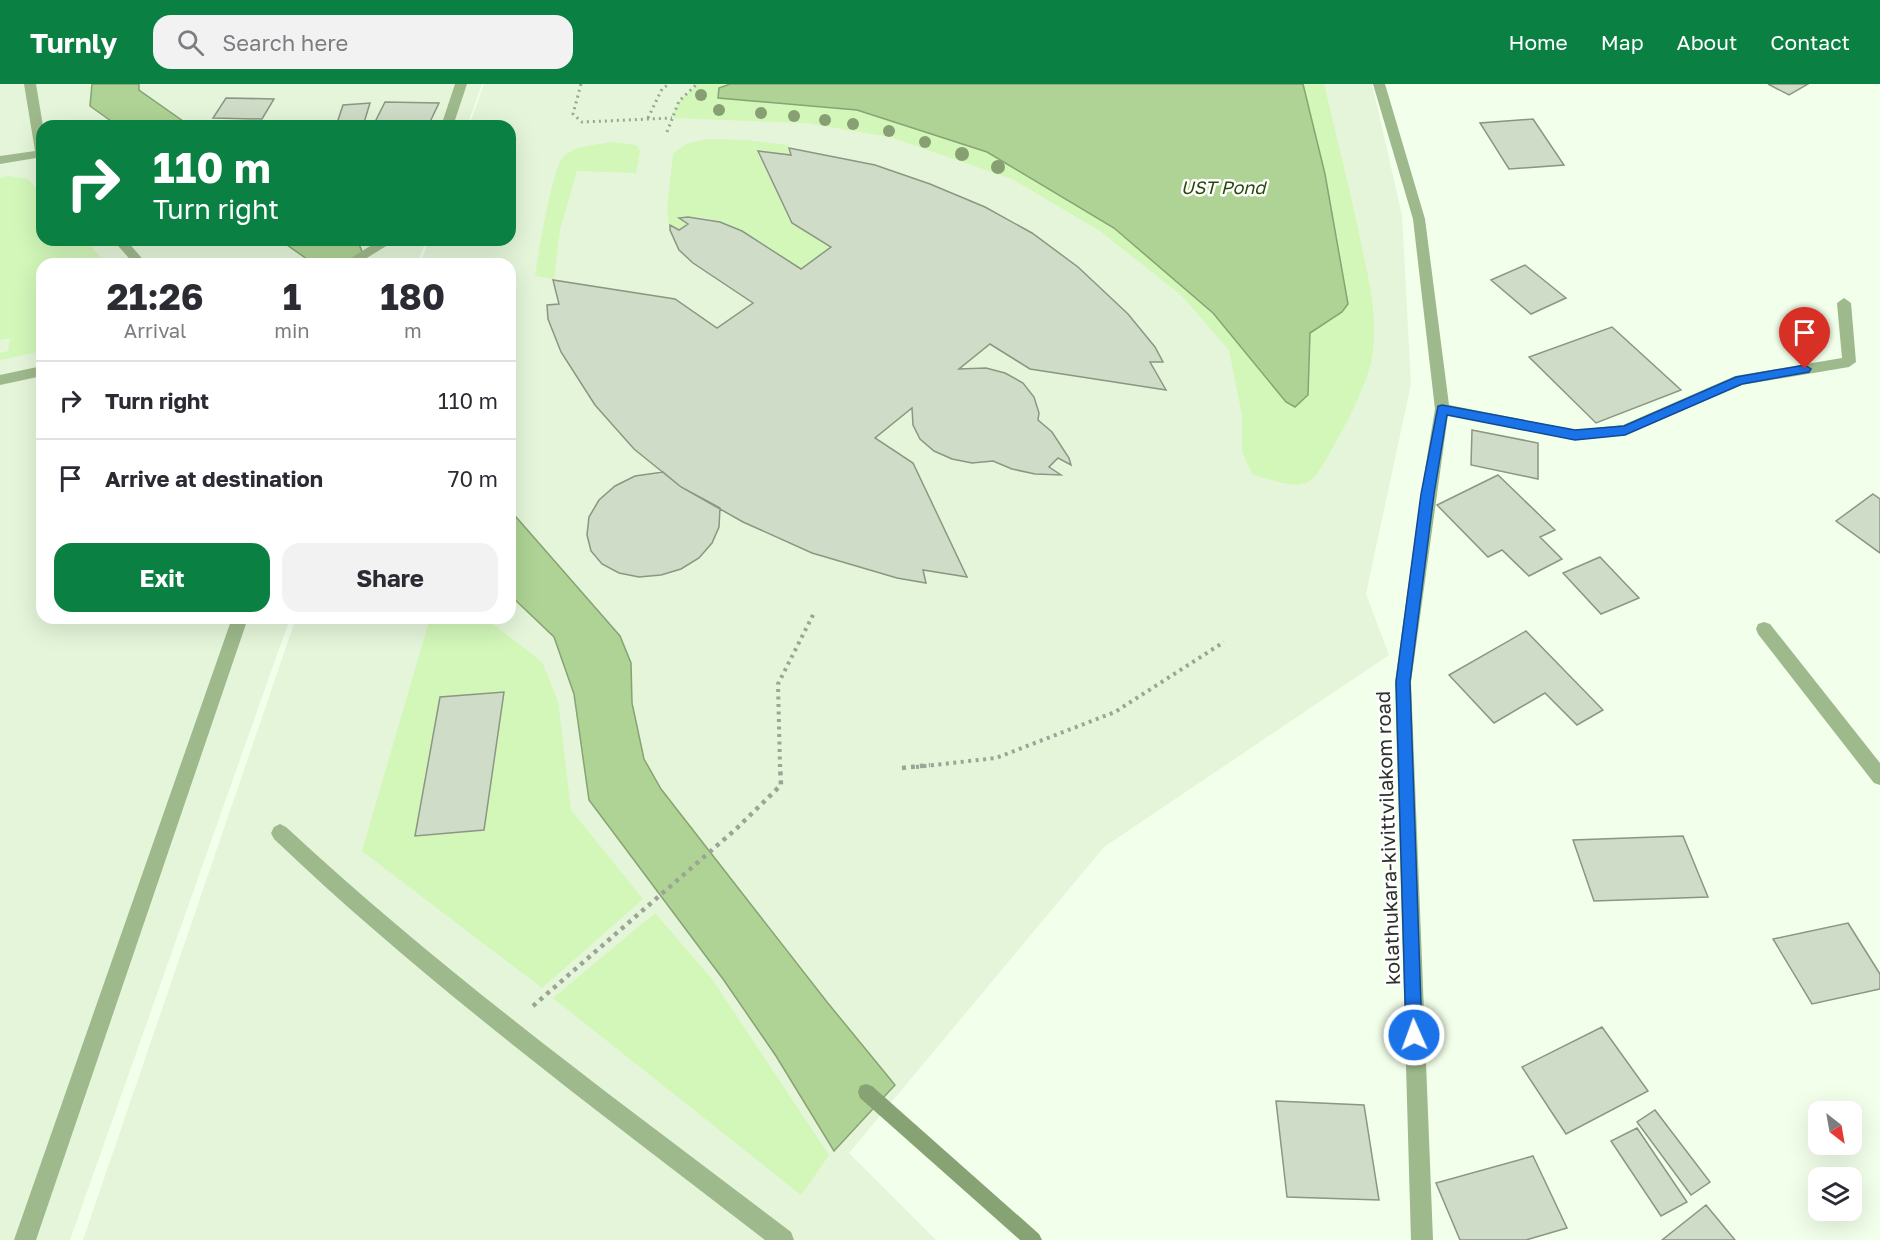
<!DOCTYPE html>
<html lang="en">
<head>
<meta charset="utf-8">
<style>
  :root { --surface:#fff; --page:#f2f2f3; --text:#2b2b33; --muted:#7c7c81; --line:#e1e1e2; --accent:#0b8043 }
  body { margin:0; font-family:"Golos Text",sans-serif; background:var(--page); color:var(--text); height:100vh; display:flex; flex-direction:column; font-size:22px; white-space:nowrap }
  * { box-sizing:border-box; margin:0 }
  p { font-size:20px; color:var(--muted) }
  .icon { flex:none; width:33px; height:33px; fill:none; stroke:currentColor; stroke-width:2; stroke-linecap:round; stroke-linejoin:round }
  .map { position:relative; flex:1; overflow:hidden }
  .details { position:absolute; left:36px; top:174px; width:480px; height:366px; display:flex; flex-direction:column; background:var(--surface); border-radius:18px; box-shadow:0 6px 24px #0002 }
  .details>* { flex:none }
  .top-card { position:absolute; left:36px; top:36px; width:480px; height:126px; border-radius:18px; box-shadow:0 6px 24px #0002; background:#0b8043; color:#fff; overflow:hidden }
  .needle { width:39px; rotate:149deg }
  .tools { position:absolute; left:1808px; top:1017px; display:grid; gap:12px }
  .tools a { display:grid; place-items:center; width:54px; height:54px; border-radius:12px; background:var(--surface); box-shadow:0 6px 24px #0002; font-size:30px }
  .pin { position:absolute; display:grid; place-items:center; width:51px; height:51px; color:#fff; margin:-62px -26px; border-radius:50% 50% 50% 0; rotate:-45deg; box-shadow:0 0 6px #0007 }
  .pin .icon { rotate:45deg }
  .me { position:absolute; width:66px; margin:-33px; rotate:358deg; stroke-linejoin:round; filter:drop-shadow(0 0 4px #0008) }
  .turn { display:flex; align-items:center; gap:21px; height:126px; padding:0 18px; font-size:27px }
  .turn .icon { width:78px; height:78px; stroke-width:2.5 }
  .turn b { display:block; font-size:42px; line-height:51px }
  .eta { display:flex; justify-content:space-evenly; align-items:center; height:102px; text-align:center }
  .eta b { font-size:36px; font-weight:700; line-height:42px }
  .cta { display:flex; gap:12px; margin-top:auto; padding:12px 18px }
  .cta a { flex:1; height:69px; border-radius:18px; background:var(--accent); color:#fff; font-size:24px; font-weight:700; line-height:69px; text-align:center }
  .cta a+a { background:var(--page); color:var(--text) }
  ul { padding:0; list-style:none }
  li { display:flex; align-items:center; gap:18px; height:78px; padding:0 18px; border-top:2px solid var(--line) }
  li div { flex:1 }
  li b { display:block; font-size:22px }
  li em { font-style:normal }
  header { display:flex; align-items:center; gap:36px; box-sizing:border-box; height:84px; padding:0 30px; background:var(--accent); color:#fff }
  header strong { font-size:28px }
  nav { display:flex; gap:33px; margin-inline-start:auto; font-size:21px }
  .search { width:420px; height:54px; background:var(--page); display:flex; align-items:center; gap:15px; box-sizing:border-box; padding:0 21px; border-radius:18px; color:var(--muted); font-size:22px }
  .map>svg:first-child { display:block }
  .built { fill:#e4f5d9 }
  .green { fill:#d2f7b9; fill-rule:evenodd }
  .water { fill:#aed394; stroke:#87a374; stroke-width:1.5 }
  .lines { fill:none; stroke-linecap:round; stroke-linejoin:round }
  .stream { fill:#87a374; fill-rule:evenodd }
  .building { fill:#cfdcc7; stroke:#8b9683; stroke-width:1.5 }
  .path-far2 { stroke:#9ba596; stroke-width:3; stroke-dasharray:2 4; stroke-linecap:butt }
  .path-far1 { stroke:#9ba596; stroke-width:4; stroke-dasharray:3 4.5; stroke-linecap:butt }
  .path { stroke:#9ba596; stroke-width:4.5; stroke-dasharray:4 5; stroke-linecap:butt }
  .service { fill:#9eb98c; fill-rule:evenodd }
  .minor { fill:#9eb98c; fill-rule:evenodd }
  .tree { fill:#879f72 }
  .route { fill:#1a73e8; stroke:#114b97; stroke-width:1.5 }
  .labels { text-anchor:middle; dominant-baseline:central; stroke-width:5; stroke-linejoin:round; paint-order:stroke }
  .far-water-label { font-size:18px; font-style:italic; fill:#294905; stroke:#fff }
  .street-label { font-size:20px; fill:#2d322a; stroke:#fff }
</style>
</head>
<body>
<header>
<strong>Turnly</strong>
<div class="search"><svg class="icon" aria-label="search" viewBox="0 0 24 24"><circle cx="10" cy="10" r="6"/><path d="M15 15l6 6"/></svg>Search here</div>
<nav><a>Home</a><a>Map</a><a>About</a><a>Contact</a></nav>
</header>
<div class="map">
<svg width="1880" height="1156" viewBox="0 0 1880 1156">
  <rect width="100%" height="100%" fill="#f2ffea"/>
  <path class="built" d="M0,0H482L467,42H42V156H426L417,180H42V534H290L70,1156H0Z
    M484,0H1372L1402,131L1411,300L1366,510L1389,571L1104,763L849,1069L936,1156H83L296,534H510V180H420L429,156H510V42H469Z"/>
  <path class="green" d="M697,0H730L719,4L718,14L857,26L987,68L1114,144L1213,229L1286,318L1294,323L1308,311L1310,249L1342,228L1348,220L1325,90L1303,0H1324C1337,55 1351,109 1362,164C1370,200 1378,236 1372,273C1368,297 1349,335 1337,356C1308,408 1310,407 1253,391L1242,368V331L1229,266L1181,211L1100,147L1012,95L890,53L805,39L672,34L679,17Z
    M707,55L746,56L788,61L790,71L757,68L792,140L831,163L801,185C766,162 725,127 680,134L688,140L679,146L669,140L667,125L673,70L686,60Z
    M612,58L637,61L640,67L636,89L577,87L560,146L554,195L535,192C538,172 552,85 563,73C575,61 595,61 612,58Z
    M9,92L28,95L42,110V156H85L107,180H42V267L0,276V269L8,267L10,254L0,256V94Z
    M430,534H485L542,578L558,617L571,726L643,815L542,904L362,767ZM504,608L484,746L416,752L440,613Z
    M655,829L712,895L829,1071L801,1111L553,914Z"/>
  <path class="water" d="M92,0H139V6L190,42H118L90,22Z
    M730,0H1303L1325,90L1348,220L1342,228L1310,249L1308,311L1295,323L1286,318L1213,229L1114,144L987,68L857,26L718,14L719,4Z
    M280,156H353L359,160L367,180H314Z
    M510,426L620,552L631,579L632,619L644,675L661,705L827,918L895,1001L834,1067L776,972L723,895L589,716L574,610L554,553L510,511Z"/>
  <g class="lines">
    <path class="stream" d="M866,1000L872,1002L1039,1150L1042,1156H1020L860,1014L858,1008L860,1002Z"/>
  </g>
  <path class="building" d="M1768,0H1808L1789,11Z
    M226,14L274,15L262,35L213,34Z
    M385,18L439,19L428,42H373Z
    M370,19L363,42H336L343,21Z
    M1533,35L1564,81L1509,85L1480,39Z
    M789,64L875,81L930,100L985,123L1032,149L1078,183L1128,230L1155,263L1163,278H1150L1166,306L1030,285L990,260L959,285L986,284L1005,289L1023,299L1034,313L1039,329L1038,336L1052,348L1069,374L1071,381L1058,374L1049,383L1061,391L1035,390L1012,385L993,377L972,379L952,375L934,367L920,355L913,341L912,324L875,354L913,379L967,493L923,486L926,499L897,494L812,469L743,438L681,403L634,365L595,321L561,268L548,235L547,221L559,220L553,196L675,215L717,244L753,219L693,179L679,166L670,146V141L679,146L688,140L679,134L688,133L720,138L742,147L801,185L831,163L792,139L758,67L791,71Z
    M1525,181L1566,214L1531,230L1491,196Z
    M1612,243L1681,306L1596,339L1529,273Z
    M1472,346L1538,359V395L1471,381Z
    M663,388L681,403L720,424L719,443L712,459L699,474L681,485L661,491L639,493L619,489L602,480L591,467L587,451L589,433L599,416L615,402L635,392Z
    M1498,391L1555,446L1540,453L1562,475L1529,492L1502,466L1488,473L1437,421Z
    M1873,410L1880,415V469L1836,437Z
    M1600,473L1639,514L1601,530L1563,489Z
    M1526,547L1603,626L1577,641L1545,609L1494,639L1449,591Z
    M504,608L484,746L415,752L440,613Z
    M1683,752L1708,813L1594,817L1573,756Z
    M1848,839L1880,890V905L1812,920L1773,855Z
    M1602,943L1648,1007L1566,1050L1522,983Z
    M1276,1017L1364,1021L1379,1116L1287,1113Z
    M1655,1026L1710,1098L1691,1111L1637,1038Z
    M1637,1044L1687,1118L1661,1132L1611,1057Z
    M1533,1072L1567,1144L1526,1156H1460L1436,1099Z
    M1706,1121L1735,1156H1662Z"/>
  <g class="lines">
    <path class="path-far2" d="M581,0L573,30L582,38L672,34
      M648,34L662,5L669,0
      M667,48L679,17L697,0"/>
    <path class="path-far1" d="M780,683L778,600L815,527
      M916,683L996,674L1115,628L1224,558"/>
    <path class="path" d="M902,684L930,681
      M533,922L736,745L781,701L780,681"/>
    <path class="service" d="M24,0H36L43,42L42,73L0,80V72L35,67Z
      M455,0H467L453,42H441Z
      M113,156H126L147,180H134Z
      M380,156H396L357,180H341Z
      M42,282V292L0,301V291Z
      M232,534H248L36,1156H14Z
      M280,740L286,743C444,890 620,1018 791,1148L794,1156H765C598,1027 427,901 274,755L271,749L274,743Z"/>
    <path class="minor" d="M1373,0H1385L1425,135L1449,321L1575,346L1623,341L1735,292L1842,274L1837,219L1844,214L1851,219L1856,278L1849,283L1742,301L1625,351L1575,356L1448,331L1411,598L1433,1156H1411L1395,598L1421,410L1435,325L1413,135Z
      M1764,538L1770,540L1880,679V701L1874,699L1758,550L1756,545L1758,540Z"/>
  </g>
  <g class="tree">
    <circle cx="701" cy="11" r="6"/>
    <circle cx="719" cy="26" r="6"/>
    <circle cx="761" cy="29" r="6"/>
    <circle cx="794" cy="32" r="6"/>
    <circle cx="825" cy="36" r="6"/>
    <circle cx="853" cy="40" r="6"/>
    <circle cx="889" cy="47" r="6"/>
    <circle cx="925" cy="58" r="6"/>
    <circle cx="962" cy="70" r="7"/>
    <circle cx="998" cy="83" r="7"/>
  </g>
  <path class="route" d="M1805,281L1811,285L1809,288L1742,300L1625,351L1575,356L1447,331L1434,410L1410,598L1422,951L1420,957L1414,959L1408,957L1406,951L1396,598L1421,410L1438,322L1442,321L1575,346L1624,342L1736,293Z"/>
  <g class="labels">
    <g class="far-water-label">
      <text x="1223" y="103">UST Pond</text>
    </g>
    <g class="street-label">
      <text transform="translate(1387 754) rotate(-92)">kolathukara-kivittvilakom road</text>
    </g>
  </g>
</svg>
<div class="tools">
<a><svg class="needle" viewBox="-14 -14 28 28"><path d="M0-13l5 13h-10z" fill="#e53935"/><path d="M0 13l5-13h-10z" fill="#7c7c81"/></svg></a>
<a><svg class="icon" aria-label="layers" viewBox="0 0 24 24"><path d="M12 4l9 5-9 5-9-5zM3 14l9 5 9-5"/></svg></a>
</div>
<div class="pin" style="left:1805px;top:285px;background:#d93025"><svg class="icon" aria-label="arrive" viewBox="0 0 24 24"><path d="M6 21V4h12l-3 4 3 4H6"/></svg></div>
<svg class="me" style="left:1414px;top:951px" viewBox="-20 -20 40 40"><circle r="17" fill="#1a73e8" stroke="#fff" stroke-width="3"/><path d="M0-11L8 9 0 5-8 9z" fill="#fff"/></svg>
<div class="top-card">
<div class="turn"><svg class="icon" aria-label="right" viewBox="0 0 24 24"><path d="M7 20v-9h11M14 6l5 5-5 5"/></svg><div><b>110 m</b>Turn right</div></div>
</div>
<section class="details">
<div class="eta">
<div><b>21:26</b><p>Arrival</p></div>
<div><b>1</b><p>min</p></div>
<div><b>180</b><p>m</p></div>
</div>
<ul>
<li><svg class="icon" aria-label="right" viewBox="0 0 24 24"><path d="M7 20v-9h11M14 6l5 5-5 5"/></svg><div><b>Turn right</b></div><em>110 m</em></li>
<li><svg class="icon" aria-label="arrive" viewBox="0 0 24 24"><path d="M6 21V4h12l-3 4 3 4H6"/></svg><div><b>Arrive at destination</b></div><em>70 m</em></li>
</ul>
<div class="cta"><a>Exit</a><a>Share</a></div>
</section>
</div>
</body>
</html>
